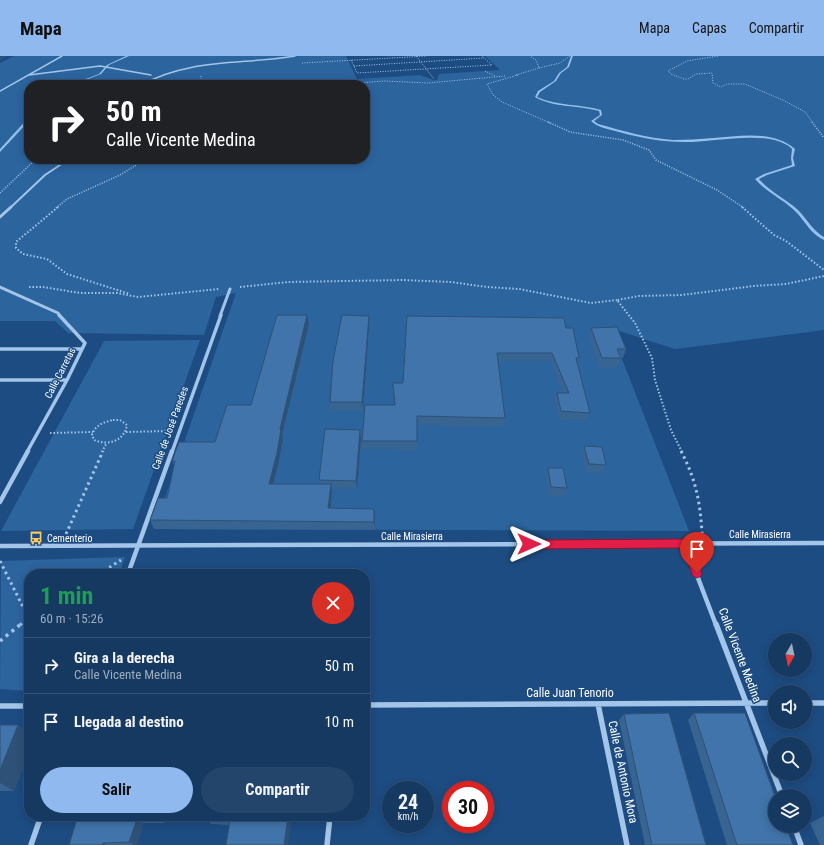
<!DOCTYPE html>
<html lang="es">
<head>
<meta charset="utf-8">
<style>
  :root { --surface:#163962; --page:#23446b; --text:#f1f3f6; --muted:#9eacbe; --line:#355377; --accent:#90b9f0 }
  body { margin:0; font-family:"Roboto Condensed",sans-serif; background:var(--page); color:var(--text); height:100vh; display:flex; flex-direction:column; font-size:15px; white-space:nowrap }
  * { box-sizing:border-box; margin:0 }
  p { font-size:13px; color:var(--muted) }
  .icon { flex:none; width:22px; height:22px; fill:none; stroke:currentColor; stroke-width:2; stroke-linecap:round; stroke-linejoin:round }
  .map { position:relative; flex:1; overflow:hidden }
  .sheet { position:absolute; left:24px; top:513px; width:346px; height:252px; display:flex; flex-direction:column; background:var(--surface); border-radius:16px; box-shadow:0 2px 10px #0003,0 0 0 1px var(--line) }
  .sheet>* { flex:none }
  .guide { position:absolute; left:24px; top:24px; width:346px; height:84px; border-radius:16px; box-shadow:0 2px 10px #0003,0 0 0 1px var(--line); background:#202124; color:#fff; overflow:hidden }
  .needle { width:26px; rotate:189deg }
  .buttons { position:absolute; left:768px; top:577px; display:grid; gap:8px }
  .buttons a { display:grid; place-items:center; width:44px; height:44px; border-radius:50%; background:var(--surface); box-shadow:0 2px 10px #0003,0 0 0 1px var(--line); font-size:20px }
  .speed { position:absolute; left:382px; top:725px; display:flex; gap:8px; font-size:20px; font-weight:700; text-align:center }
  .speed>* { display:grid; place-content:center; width:52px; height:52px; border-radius:50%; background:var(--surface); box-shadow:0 2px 10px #0003,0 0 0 1px var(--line); line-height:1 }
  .speed small { font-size:10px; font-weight:400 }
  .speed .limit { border:6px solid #d22; background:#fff; color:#111 }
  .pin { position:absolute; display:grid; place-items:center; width:34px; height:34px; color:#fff; margin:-41px -17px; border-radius:50% 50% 50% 0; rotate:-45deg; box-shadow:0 0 4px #0007 }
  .pin .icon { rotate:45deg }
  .me { position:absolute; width:44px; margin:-22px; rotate:90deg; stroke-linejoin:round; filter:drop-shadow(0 0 3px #0008) }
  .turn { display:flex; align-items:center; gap:14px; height:84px; padding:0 16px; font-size:18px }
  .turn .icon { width:52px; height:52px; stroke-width:2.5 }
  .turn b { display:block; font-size:28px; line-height:34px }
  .round { display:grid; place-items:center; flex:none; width:42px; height:42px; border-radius:21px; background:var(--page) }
  .summary { display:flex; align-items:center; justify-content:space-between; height:68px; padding:0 16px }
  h1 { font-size:24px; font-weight:700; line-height:30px; color:#1e9e55 }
  .cta { display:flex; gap:8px; margin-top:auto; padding:8px 16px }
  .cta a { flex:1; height:46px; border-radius:24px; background:var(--accent); color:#111; font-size:16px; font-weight:700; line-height:46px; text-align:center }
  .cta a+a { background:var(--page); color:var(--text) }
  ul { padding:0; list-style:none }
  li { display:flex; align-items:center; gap:12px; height:56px; padding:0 16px; border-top:1px solid var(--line) }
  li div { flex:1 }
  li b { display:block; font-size:15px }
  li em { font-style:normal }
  header { display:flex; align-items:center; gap:24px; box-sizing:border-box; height:56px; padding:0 20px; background:var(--accent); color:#111 }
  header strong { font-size:19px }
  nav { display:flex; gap:22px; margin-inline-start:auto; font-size:14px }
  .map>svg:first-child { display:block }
  .green { fill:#2c649e; fill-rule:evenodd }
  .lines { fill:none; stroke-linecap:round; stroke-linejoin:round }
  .stream { fill:#95c0eb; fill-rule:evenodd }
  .path-far4 { stroke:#a2c5e9; stroke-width:1; stroke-dasharray:1 1.5; stroke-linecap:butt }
  .path-far3 { stroke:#a2c5e9; stroke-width:1.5; stroke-dasharray:1 1.5; stroke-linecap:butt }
  .path-far2 { stroke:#a2c5e9; stroke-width:2; stroke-dasharray:1.5 2; stroke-linecap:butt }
  .path-far1 { stroke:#a2c5e9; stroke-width:3; stroke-dasharray:2.5 3.5; stroke-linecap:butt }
  .path { stroke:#a2c5e9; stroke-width:3.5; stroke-dasharray:3 4.5; stroke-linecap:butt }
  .street-far5 { stroke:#a2c5e9; stroke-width:1.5 }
  .street-far4 { stroke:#a2c5e9; stroke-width:2 }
  .street-far3 { stroke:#a2c5e9; stroke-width:3 }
  .street-far2 { stroke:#a2c5e9; stroke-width:3.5 }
  .street-far1 { stroke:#a2c5e9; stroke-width:4.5 }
  .street { stroke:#a2c5e9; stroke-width:5.5 }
  .wall { fill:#386492 }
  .shaded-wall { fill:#2e5177 }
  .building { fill:#4174aa; stroke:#2e5177 }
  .route { fill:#e11d48; stroke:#92132f }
  .labels { text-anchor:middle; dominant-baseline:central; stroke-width:3; stroke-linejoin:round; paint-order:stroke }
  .street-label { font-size:10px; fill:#fff; stroke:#1d4c82 }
  .poi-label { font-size:10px; fill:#fff; stroke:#1d4c82; text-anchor:start }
  .near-street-label { font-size:12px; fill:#fff; stroke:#1d4c82 }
</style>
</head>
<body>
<header>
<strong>Mapa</strong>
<nav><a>Mapa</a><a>Capas</a><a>Compartir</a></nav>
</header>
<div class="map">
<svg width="824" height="789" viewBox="0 0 824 789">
  <rect width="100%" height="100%" fill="#1d4c82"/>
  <path class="green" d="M14,0H346L357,23L420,19L433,24H437L439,18L500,14L485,0H824V274L675,293L610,272L689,475L154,473L236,237L216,241L204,279L68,277L55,265H0V7ZM29,29H365V103H29Z
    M200,284L133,473L1,475L104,285Z
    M125,501L119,518H29V635L0,633L1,505Z"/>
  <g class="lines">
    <path class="stream" d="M126,0H129L109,9L101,18L73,29H70L99,18L107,9Z
      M571,0H573L569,11L561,17L556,25L540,36L537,41C557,50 580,48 601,54L602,59L594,65L598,68C623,75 647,82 673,84C686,84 700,83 713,82C740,80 773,74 795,93L793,102L795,110L767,119L759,123C770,136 786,143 798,154C807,163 813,175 824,181V184C812,179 806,167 797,157C785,144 767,137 755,123L764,118L792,109L791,102L792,93C790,91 788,89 785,88C762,75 712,86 685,86C662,86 641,82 619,76C609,73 598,72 591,65L600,59L599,55C578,49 554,52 535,41L538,35L554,25L559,17L567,11Z
      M28,62H29V65L0,96V93Z"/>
    <path class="path-far4" d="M416,0L434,23
      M718,0L687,5L668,15L671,18L684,23H688L696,18L712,17L713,27L721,31L727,28H745L785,45L805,56L813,67
      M351,4L357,17L492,9L482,0
      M302,7L427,0
      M354,10L484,2
      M539,12L560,7L570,0
      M485,15L495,20
      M516,19L539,12L536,4L530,0
      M518,19L487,28L493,39L502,46L550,67
      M201,20V23L213,29
      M113,29L121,25
      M332,29L384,25L428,27L505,20"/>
    <path class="path-far3" d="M548,66L570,76L623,84L649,94L656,104L717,134L744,152
      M812,66L824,82
      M0,137L36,103
      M56,152L67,143L120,119L146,103"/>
    <path class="path-far2" d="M58,151L16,186V192L23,198L47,203L67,218L130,238
      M742,151L774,179L786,185L824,214
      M29,231H43L80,237H117L138,241L219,233
      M240,231L288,226L403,224L451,226L487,231L519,233L591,247L617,244
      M113,364H120L127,369C124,385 109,390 94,384L92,379C95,369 104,366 113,364Z
      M126,376L168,375
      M50,377L93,376
      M102,396L106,388
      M682,396L671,374L655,324L652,302L635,267L617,244L639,240L682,239L754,230L786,228L824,220"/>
    <path class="path-far1" d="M681,395C696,424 700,445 702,477
      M66,478L103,395
      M0,505L29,563
      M99,518L121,504
      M20,569L29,562"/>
    <path class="path" d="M0,585L21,568"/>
    <path class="street-far5" d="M29,19L100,10L151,19
      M141,29C191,2 241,9 295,0
      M0,35L62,0"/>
    <path class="street-far4" d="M10,152L45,119L69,103"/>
    <path class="street-far3" d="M0,161L11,151
      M0,231L58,257L60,260
      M220,260L230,233"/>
    <path class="street-far2" d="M0,293H82
      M0,324H67
      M27,396L67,324L85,287L59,259
      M172,396L221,259"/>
    <path class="street-far1" d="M0,446L28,395
      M685,488L716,569
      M0,490L824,487
      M128,518L172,395"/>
    <path class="street" d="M716,568L782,740
      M805,647H824
      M598,648L627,789
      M365,649L775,647
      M0,650H29
      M794,770L801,789
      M31,789L41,760
      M327,789L330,760"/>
  </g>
  <path class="wall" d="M309,268L282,379L283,382L279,405L273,428H319V424L361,382L357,433H332V436L331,452L375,461V474L154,473L150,464L167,442L174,410L172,405L215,386L251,349Z
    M369,269L363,354L331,355L330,346Z
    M566,272L579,302L578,308L590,357L587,365L559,364L555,346L557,337H563L551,305H498L505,362L504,371L417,369V394L362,393V385L395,349L393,327H403Z
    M591,272L626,293L623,302H621L618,311H599L589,280Z
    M584,390L606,409L603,417H586L582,399Z
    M548,412L567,432L564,440H549L546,421Z
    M694,657L793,789H727L688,664Z
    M624,658L706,789H645L619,664Z
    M0,669H18L29,677V696L14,735H0Z
    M78,760H167L165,767H143L137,789H69Z
    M207,760H292L229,769L211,768L206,763Z
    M824,760V789H820L810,767Z"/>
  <path class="shaded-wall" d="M0,0H7L0,4Z
    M307,259L309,268L282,379L283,382L279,405L271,436L269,428L280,373Z
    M369,260V269L363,354L362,346Z
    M360,374L361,382L357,433L356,425Z
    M331,428L332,436L330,460L328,452Z
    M374,453L375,461V474L374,466Z
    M18,669L29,677V696L14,735L0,727V714Z
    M160,760H167L165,767L159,762Z
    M288,760H292L288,789H284Z
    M137,763L143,767L137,789H134L129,786Z
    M103,787L107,789H102Z"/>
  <path class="building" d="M277,259H307L280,373H281L277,397L269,428H331L328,452L374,453V466L150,464L158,442H167L175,405H172L179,386H215L227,349H251Z
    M342,259L369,260L362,346H330L333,305Z
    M407,260L564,262L566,272H573L579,302H576L590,357L561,355L557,337H569L552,297H497L505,362L417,360V385H362L365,349H395L393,327H403Z
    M617,271L626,293H617L621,302H602L591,272Z
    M325,373L360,374L356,425L319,424Z
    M584,390L602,391L606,409L589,408Z
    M548,412H563L567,432L551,431Z
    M669,657L706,789H652L624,658Z
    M694,657H745L775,740V770H786L793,789H737Z
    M0,669H18L0,714Z
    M78,760H160L159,762L137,763L129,786L103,787L102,789H69Z
    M207,760H288L284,789H226L230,764L206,763Z"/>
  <path class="route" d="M686,483L689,485L702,517L701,520L697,522L693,520L682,492L529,493L526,491L524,488L526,485L529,484Z"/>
  <defs>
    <g id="bus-bare" transform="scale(1.08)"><path d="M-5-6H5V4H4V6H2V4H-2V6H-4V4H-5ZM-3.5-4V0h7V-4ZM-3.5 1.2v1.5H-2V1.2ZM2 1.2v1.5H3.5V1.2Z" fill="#f9c860" stroke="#1d4c82" stroke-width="2.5" paint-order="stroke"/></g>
  </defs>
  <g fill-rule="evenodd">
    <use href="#bus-bare" x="36" y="482"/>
  </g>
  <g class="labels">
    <g class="street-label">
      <text transform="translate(60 317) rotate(-63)">Calle Carretas</text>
      <text transform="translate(170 372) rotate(-70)">Calle de José Paredes</text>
      <text x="760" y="478">Calle Mirasierra</text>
      <text x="412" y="480">Calle Mirasierra</text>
    </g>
    <g class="poi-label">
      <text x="47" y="482">Cementerio</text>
    </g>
    <g class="near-street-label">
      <text transform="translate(740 599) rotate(69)">Calle Vicente Medina</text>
      <text x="570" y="637">Calle Juan Tenorio</text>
      <text transform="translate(623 716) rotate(78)">Calle de Antonio Mora</text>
    </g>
  </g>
</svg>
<div class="buttons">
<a><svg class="needle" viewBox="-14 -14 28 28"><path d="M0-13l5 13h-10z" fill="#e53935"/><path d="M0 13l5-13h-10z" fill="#9eacbe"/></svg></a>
<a><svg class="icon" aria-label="sound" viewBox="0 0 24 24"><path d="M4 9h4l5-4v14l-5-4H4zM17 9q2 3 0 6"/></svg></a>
<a><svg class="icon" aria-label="search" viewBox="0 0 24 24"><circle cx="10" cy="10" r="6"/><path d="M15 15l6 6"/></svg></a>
<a><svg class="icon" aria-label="layers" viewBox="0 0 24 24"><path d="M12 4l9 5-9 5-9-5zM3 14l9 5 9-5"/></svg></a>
</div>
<div class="speed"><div>24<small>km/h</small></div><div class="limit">30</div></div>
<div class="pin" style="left:697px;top:517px;background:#d93025"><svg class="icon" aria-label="arrive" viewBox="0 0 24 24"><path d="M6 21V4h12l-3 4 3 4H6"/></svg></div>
<svg class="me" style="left:529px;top:488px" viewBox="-20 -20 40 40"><path d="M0-17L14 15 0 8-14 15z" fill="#e11d48" stroke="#fff" stroke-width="4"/></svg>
<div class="guide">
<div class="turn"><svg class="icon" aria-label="right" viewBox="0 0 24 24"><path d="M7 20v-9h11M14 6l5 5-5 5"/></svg><div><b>50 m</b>Calle Vicente Medina</div></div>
</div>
<section class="sheet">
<div class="summary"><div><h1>1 min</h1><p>60 m · 15:26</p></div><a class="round" style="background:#d93025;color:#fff"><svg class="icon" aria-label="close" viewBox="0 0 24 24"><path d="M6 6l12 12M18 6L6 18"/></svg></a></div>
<ul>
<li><svg class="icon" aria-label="right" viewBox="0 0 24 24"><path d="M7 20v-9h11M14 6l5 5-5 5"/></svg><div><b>Gira a la derecha</b><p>Calle Vicente Medina</p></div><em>50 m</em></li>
<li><svg class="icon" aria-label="arrive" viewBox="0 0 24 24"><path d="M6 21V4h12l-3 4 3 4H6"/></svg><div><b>Llegada al destino</b></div><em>10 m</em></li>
</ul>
<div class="cta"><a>Salir</a><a>Compartir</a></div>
</section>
</div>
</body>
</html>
